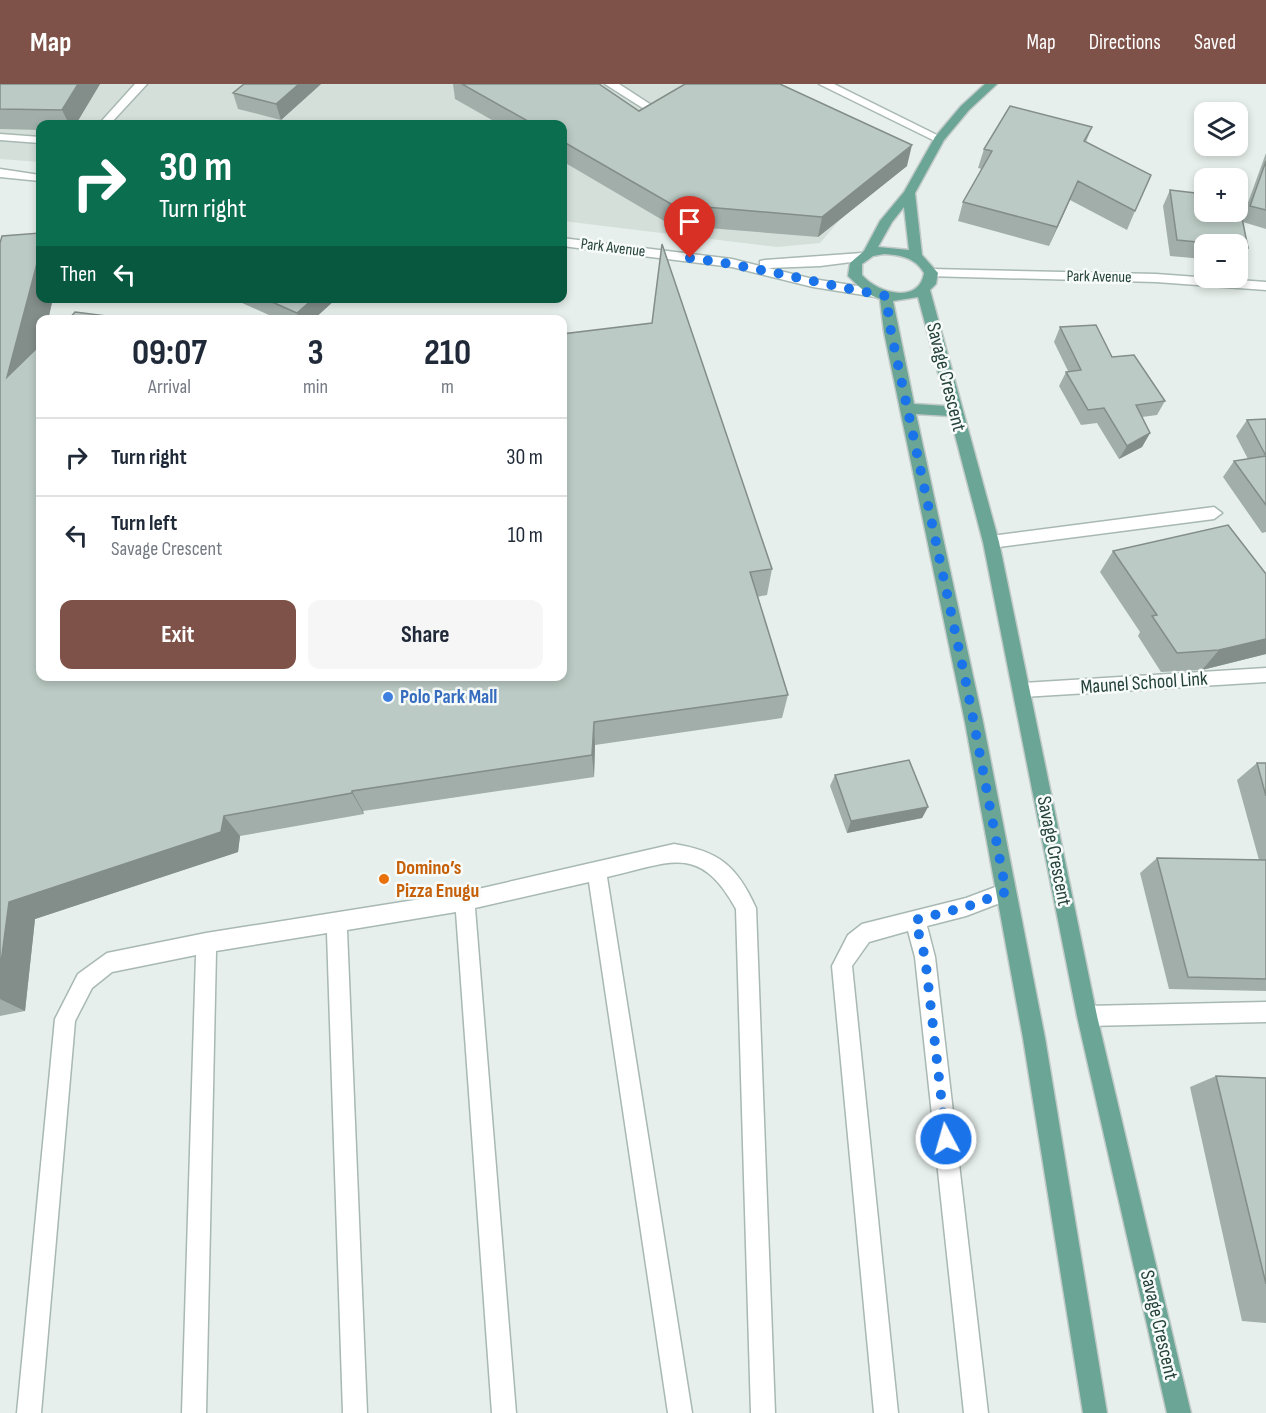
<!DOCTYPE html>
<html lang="en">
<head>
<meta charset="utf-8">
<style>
  :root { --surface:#fff; --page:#f6f6f7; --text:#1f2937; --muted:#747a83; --line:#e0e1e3; --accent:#7f5249 }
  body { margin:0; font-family:"Sofia Sans Condensed",sans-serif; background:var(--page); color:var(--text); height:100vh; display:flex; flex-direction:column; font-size:22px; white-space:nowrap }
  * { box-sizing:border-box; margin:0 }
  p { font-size:20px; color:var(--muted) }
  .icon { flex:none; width:33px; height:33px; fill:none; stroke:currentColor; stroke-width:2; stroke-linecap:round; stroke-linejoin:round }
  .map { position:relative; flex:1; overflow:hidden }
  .details { position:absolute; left:36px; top:231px; width:531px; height:366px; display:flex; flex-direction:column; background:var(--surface); border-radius:12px; box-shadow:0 3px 9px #0003 }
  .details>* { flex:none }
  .banner { position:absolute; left:36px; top:36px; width:531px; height:183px; border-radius:12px; box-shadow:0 3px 9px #0003; background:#0b6e4f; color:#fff; overflow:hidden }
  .buttons { position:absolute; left:1194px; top:18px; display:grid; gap:12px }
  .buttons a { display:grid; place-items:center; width:54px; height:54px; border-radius:12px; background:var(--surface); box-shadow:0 3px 9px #0003; font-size:30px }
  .pin { position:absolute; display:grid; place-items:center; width:51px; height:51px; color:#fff; margin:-62px -26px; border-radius:50% 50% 50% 0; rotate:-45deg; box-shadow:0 0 6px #0007 }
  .pin .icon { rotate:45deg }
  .me { position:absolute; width:66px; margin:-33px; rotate:354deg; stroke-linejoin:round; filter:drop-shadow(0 0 4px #0008) }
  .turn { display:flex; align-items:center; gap:21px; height:126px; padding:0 24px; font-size:27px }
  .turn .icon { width:78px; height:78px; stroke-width:2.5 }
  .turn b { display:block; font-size:42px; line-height:51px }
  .then { display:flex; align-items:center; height:57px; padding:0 24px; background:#0003; gap:12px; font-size:22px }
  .eta { display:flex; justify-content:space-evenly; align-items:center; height:102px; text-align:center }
  .eta b { font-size:36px; font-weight:700; line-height:42px }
  .action { display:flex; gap:12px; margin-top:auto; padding:12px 24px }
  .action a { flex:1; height:69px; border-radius:12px; background:var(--accent); color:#fff; font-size:24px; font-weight:700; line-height:69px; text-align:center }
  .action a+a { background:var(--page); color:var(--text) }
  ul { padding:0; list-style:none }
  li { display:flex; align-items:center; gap:18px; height:78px; padding:0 24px; border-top:2px solid var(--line) }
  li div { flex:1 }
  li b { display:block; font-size:22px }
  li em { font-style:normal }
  header { display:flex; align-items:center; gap:36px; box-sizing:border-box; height:84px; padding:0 30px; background:var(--accent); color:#fff }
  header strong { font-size:28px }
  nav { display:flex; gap:33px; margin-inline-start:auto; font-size:21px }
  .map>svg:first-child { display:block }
  .built { fill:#d4dfda }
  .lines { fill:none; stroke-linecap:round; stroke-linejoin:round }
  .minor-casing { stroke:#a8b8b2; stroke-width:3 }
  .major-casing { stroke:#c2cac8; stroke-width:3 }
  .minor { fill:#fff; fill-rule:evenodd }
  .major { fill:#6aa596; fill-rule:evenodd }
  .wall { fill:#a1aea9 }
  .shaded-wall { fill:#838d89 }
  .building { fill:#bbcac4; stroke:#838d89; stroke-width:1.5 }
  .route { stroke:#1a73e8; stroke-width:10; stroke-dasharray:0 18 }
  .shop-dot { fill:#3f7fe0; stroke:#f7fbf9; stroke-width:2 }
  .food-dot { fill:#e8710a; stroke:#f7fbf9; stroke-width:2 }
  .labels { text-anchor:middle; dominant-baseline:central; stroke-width:5; stroke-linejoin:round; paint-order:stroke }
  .far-street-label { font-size:16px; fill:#24423a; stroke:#f7fbf9 }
  .street-label { font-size:20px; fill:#24423a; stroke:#f7fbf9 }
  .shop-label { font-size:20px; font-weight:bold; fill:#366cbe; stroke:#f7fbf9; text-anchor:start }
  .food-label { font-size:20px; font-weight:bold; fill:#c56008; stroke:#f7fbf9; text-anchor:start }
</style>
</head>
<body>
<header>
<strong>Map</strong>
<nav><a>Map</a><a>Directions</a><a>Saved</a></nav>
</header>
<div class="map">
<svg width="1266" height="1329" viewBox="0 0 1266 1329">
  <rect width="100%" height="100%" fill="#e6efeb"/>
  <path class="built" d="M0,0H774L897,70L820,159L777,163L563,137L562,40H40V78L0,75Z"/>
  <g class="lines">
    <g class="minor-casing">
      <path id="minor" d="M135,0H147L110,40H99Z
        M605,0H619L659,26L649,28Z
        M819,0H834L945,55L935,57Z
        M0,50L40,53V59L0,56Z
        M0,85L40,91V97L0,93Z
        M562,154L732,175L760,182V177L765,176L862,169L867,170V176L820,182L768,184L813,195L876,205L883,209L876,213L813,203L732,183L562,162Z
        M931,185L1156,190L1266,198V206L1156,198L926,192V186Z
        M1214,423L1222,429L1214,435L991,464L983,458L991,452Z
        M1266,584V598L1023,613L1017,611L1014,606L1017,601L1023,599Z
        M674,760C719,767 737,782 756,824L775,1329H751L736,825C699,758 670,779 607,793L692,1329H668L589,798L475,824L516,1329H492L456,828L347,846L367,1329H343L327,849L216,867L206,1329H182L196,871L112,888L92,904L75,937L41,1329H17L55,935L78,890L107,869L206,849L465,808Z
        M1006,799L1013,802L1016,808L1013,814L966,832L927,842L935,873L988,1329H964L915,873L908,847L869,858L852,882L898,1329H874L832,882L848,851L862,840L966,814Z
        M1266,918V938L1087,942L1080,939L1077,932L1080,925L1087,922Z"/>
    </g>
    <g class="major-casing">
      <path id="major" d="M985,0H997L969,26L944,56L915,109L922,171L938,189L936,200L930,206L999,458L1097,932L1191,1329H1167L1077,932L983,458L950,332L916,330L983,638L1045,954L1107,1329H1083L1023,954L965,638L884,248L880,215L866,209L848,192L850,179L864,167L880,137L904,108L935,53L961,22ZM904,123L909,166L878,163L892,138ZM884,170C901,171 916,174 924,189C919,221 877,209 862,191V180L873,172ZM918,213L947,322L914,320L893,217Z"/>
    </g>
    <use href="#minor" class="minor"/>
    <use href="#major" class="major"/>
  </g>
  <path class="wall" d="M0,0H100L76,40H40V46L0,45Z
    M321,0L281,36L238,25L233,9Z
    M453,0H599L639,27L907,82L818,153L671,141L562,77V40H499L455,15Z
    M1092,43L1086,58L1135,127L1127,146L1070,116L1049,162L958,137L963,118L982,85L978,84L984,65Z
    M1266,69V145L1243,138L1248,164L1239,179H1238V160H1204V175L1170,172L1163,122L1170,106L1242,135Z
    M0,159L40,214H53L48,236H40V592L562,250L772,485L767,511L757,513L788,611L782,634L595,661L594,693L363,727L364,730L240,752L238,768L35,835L25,927L0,932Z
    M231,214H337L313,236H280Z
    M1060,243L1112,273L1165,317L1157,331L1142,333L1150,349L1142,363L1119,375L1097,339L1081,341L1059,302L1066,288L1068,287L1054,258Z
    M1266,335V448L1262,449L1223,393L1234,377L1248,375L1236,352L1247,336Z
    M1113,467L1266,490V570L1202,586L1161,588L1138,552L1140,548L1100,488Z
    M1257,679H1266V907L1169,905L1140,789L1157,774L1259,776L1237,696Z
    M835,691L928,723L922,734L847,749L830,702Z
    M1216,992L1266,994V1239L1242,1237L1190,1003Z"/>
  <path class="shaded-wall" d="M78,0H100L76,40H69L62,26Z
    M299,0H321L281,36L276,20Z
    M912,61L907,82L818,153L822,133Z
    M1078,97L1070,116L1049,162L1057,143Z
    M40,168V214H53L48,236H40V264L7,293Z
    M314,214H337L313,236H299L297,229Z
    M1150,349L1142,363L1119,375L1127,362Z
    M1266,555V570L1202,586L1219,566Z
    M594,638L595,661L594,693L592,671Z
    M352,707L363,727L364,730L352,709Z
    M928,723L922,734L847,749L851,737Z
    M224,732L240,752L238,768L35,835L25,927L0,915V886L9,818Z"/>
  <path class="building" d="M0,0H78L62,26L0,25Z
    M244,0H299L276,20L233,9Z
    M462,0H599L639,27L685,0H780L912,61L822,133L671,120L562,57V40H533Z
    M1010,22L1092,43L1084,57L1151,91L1135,127L1078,97L1057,143L963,118L992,67L984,65Z
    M1266,77V126L1250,122Z
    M1170,106L1204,110V128H1238V114L1248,164L1238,163V160H1218L1177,156Z
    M40,149V168L7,293L40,261V592H562V250L652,239L662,160L772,485L750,488L788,611L594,638L592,671L352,707V709L224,732L221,748L9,818L0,886V159L2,152Z
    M263,214H314L297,229Z
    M75,228L115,233L113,236H68Z
    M1096,241L1112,273L1134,271L1165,317L1136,321L1150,349L1127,362L1104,324L1088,326L1066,288L1081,286L1060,243Z
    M1266,335V372L1247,336Z
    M1266,372V421L1234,377Z
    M1228,441L1266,490V555L1219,566L1177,569L1152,532L1157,531L1113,467Z
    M909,676L928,723L851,737L835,691Z
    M1257,679H1266V712Z
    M1157,774L1266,776V895L1188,893Z
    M1216,992L1266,994V1200Z"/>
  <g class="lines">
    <path class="route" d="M690,174C755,182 820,200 886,212L891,248L968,608L1006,808L966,823L915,836L925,873L946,1055"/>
  </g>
  <circle class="shop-dot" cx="388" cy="613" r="6"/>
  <circle class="food-dot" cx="384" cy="795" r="6"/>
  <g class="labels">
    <g class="far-street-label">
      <text transform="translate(613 164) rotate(7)">Park Avenue</text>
      <text transform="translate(1099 193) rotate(1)">Park Avenue</text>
    </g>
    <g class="street-label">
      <text transform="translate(946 293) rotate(76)">Savage Crescent</text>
      <text transform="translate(1144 599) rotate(-4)">Maunel School Link</text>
      <text transform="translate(1054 767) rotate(79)">Savage Crescent</text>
      <text transform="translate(1159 1241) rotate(77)">Savage Crescent</text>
    </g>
    <g class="shop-label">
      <text x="400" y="613">Polo Park Mall</text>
    </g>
    <g class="food-label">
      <text x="396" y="784">Domino’s<tspan x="396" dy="23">Pizza Enugu</tspan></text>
    </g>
  </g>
</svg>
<div class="buttons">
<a><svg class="icon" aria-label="layers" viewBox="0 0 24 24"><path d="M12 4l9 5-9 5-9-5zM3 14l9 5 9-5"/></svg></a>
<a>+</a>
<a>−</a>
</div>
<div class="pin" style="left:690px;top:174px;background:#d93025"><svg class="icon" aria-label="arrive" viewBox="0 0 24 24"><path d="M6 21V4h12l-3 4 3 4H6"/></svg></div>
<svg class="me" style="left:946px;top:1055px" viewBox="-20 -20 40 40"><circle r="17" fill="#1a73e8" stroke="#fff" stroke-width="3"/><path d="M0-11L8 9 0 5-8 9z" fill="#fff"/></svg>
<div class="banner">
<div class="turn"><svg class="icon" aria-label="right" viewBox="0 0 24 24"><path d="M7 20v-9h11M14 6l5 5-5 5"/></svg><div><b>30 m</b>Turn right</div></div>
<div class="then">Then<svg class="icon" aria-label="left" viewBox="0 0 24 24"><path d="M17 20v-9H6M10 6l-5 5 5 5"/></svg></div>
</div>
<section class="details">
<div class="eta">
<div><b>09:07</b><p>Arrival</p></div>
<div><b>3</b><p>min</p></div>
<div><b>210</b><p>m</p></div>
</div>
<ul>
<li><svg class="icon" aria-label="right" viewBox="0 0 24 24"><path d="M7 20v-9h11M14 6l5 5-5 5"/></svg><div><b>Turn right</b></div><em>30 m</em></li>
<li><svg class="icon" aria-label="left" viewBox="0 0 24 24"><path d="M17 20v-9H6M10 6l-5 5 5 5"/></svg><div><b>Turn left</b><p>Savage Crescent</p></div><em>10 m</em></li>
</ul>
<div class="action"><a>Exit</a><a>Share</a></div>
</section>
</div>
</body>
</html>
